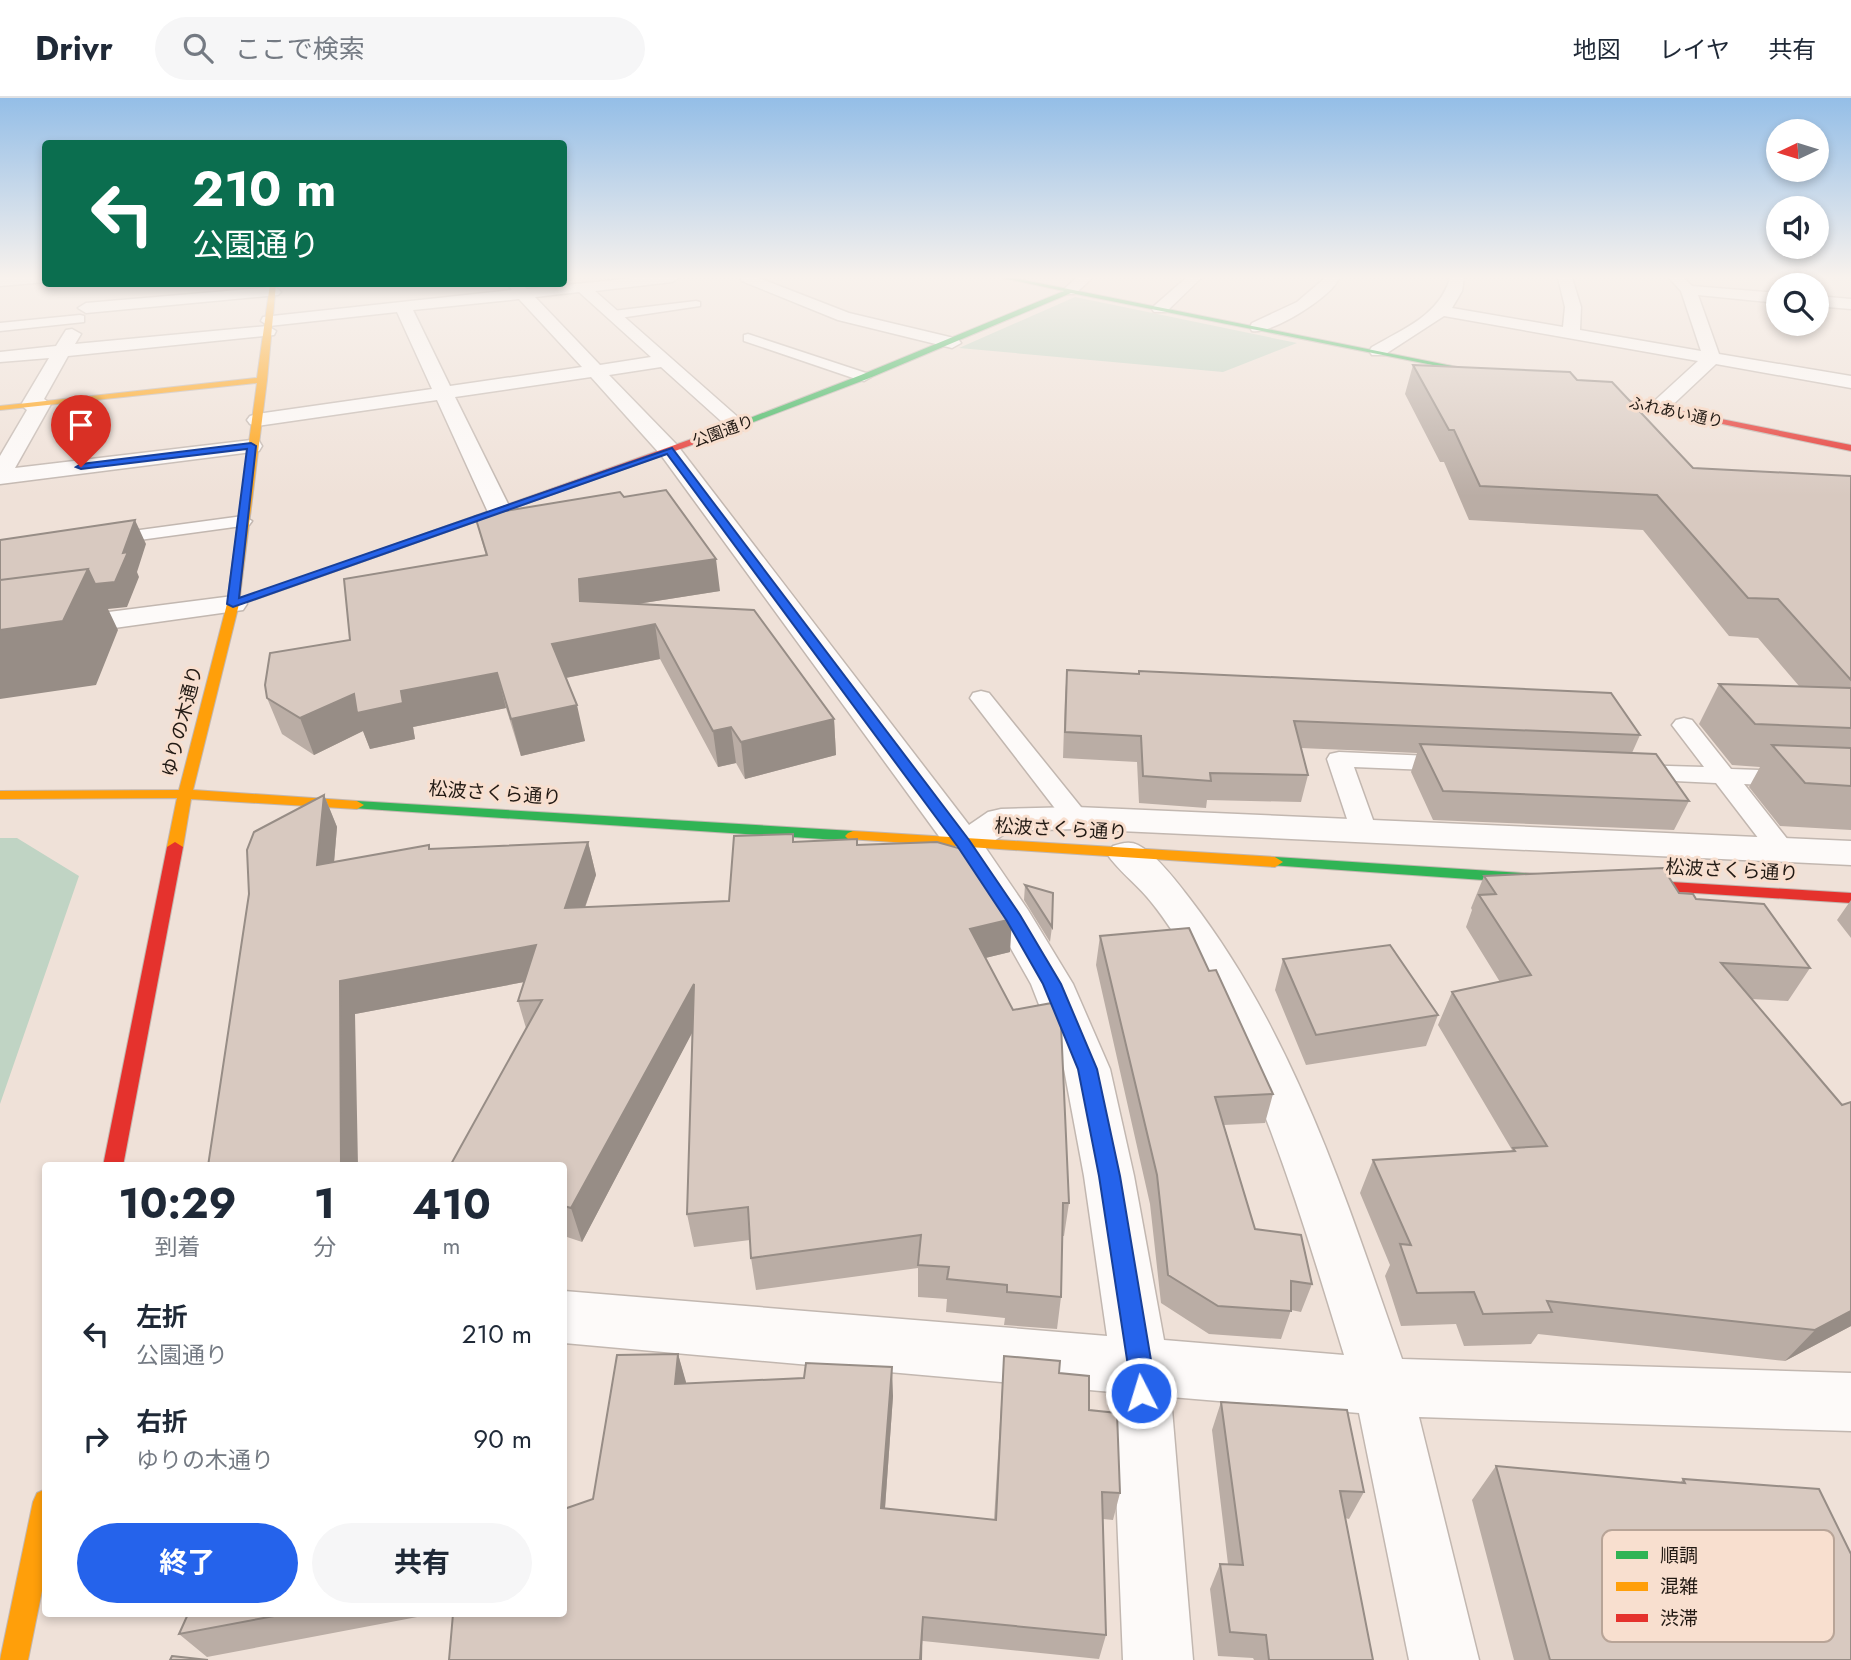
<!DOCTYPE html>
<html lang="ja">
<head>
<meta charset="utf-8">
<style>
  :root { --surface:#fff; --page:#f6f6f7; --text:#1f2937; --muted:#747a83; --line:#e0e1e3; --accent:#2563eb }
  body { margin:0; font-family:Jost,"Noto Sans JP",sans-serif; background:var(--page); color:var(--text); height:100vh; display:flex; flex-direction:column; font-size:26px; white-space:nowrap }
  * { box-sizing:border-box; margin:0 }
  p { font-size:23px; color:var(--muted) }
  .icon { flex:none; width:38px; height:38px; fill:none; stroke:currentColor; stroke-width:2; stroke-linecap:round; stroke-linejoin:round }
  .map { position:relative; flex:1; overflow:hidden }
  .sheet { position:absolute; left:42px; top:1064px; width:525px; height:455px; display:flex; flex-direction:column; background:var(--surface); border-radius:7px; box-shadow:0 4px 10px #0003 }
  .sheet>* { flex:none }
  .top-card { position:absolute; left:42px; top:42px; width:525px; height:147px; border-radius:7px; box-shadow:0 4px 10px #0003; background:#0b6e4f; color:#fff; overflow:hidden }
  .needle { width:46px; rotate:266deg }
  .tools { position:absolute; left:1766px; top:21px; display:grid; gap:14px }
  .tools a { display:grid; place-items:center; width:63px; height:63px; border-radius:50%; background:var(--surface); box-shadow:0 4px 10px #0003; font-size:35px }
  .pin { position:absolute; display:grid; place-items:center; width:60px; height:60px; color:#fff; margin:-72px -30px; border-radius:50% 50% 50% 0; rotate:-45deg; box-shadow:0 0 7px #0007 }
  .pin .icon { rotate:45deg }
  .me { position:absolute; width:77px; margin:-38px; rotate:355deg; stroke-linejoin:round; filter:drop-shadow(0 0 5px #0008) }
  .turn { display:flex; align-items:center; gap:24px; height:147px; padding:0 35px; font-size:32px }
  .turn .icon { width:91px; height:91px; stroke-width:2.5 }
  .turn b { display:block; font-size:49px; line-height:60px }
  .eta { display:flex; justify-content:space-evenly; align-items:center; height:119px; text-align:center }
  .eta b { font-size:42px; font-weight:700; line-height:49px }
  .action { display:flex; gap:14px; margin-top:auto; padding:14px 35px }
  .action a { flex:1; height:80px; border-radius:42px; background:var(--accent); color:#fff; font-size:28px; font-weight:700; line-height:80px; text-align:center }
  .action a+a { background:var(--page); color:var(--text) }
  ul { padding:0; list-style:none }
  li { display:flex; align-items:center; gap:21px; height:105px; padding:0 35px }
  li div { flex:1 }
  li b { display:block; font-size:26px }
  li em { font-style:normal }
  header { display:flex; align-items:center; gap:42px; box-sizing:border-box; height:98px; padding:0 35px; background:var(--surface); border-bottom:2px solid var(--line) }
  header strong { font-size:33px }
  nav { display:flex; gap:38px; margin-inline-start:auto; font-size:24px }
  .search { width:490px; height:63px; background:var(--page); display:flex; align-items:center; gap:18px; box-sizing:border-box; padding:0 24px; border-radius:38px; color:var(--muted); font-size:26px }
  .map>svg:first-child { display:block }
  .green { fill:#c0d4c4 }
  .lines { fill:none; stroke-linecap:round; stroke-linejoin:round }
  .lane-casing { stroke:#c2b7b0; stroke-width:3 }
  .street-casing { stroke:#c2b7b0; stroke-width:3 }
  .fast-casing { stroke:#c2b7b0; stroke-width:2 }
  .slow-casing { stroke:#c2b7b0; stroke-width:2 }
  .jam-casing { stroke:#c2b7b0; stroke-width:2 }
  .lane { fill:#fdfaf9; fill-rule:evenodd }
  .street { fill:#fdfaf9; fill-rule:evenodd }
  .fast { fill:#30b455; fill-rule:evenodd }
  .slow { fill:#ff9f0a; fill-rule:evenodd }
  .jam { fill:#e5322d; fill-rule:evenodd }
  .wall { fill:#baada5 }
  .shaded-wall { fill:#978d86 }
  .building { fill:#d8c9c0; stroke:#978d86; stroke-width:2 }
  .route { fill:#2563eb; stroke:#184099; stroke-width:2 }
  .labels { text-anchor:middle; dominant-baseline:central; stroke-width:6; stroke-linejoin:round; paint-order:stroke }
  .far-street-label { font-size:16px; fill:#221a14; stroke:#f8dfcf }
  .street-label { font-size:19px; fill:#221a14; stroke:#f8dfcf }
  .key { fill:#f8dfcf; stroke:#b8a497; stroke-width:2 }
  .key-label { font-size:19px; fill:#221a14 }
</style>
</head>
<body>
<header>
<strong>Drivr</strong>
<div class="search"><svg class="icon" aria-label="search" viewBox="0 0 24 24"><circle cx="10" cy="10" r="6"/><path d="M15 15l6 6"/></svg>ここで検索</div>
<nav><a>地図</a><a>レイヤ</a><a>共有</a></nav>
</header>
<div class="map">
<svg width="1851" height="1562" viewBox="0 0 1851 1562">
  <rect width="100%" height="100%" fill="#efe1d8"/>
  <path class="green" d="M1075,199L1297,245L1223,274L959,250Z
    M0,740H17L79,778L0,1006Z"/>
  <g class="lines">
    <g class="lane-casing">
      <path id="lane" d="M696,203L700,204V208L613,221L607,217L613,213Z
        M80,217L84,218V224L0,233V225Z
        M748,236L869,276L871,279L864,283L859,282L744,243V237Z
        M243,418L252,423L249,427L103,447L94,442L103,437Z
        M981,593L989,595L1085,714L1089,720L1085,726L1076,728L1067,726L970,600L973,595Z
        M1684,620L1692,622L1731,671L1851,675V691L1744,686L1796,752L1792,758L1782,760L1772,758L1716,685L1633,681L1624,679L1621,674L1624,669L1633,667L1704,669L1672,627L1676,622Z
        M1339,654L1453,659L1462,661L1465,666L1462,671L1453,673L1354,669L1377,733L1373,739L1364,741L1355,739L1351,733L1327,661L1330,656Z"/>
    </g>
    <g class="street-casing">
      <path id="street" d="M0,180H46V184L0,188Z
        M633,180H679L672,184L595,193L748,328L745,332H731L661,269L609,277L677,347L969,727L988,714L1001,711L1076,709L1851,743V767L1076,731L1009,733L985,749L1028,812L1073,886L1110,971L1134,1078L1164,1242L1344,1257C1301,1118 1261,977 1184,851C1173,834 1161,815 1147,799C1134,784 1118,772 1107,756L1113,748C1122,745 1130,743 1138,747C1156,756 1178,785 1190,801C1295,937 1346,1101 1402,1261L1851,1275V1333L1419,1319L1479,1562H1409L1359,1315L1171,1299L1193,1562H1123L1112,1294L564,1245V1193L1107,1238L1084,1078L1064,971L1031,886L996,824L949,752L661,357L591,279L455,299L511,412L507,417L499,419L491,417L487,412L437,302L257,328L250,326L247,322L250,318L257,316L432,291L397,214L269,228L261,223L263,219L512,192L507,186H522L527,191ZM579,194L651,259L600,267L535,199ZM519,201L582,269L450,288L413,212Z
        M740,180H759L849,215L958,241L961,245L952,250L838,222L742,183Z
        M1076,180H1092L1075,196H1065L1062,193Z
        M1186,180H1201L1166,214H1154L1152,211L1154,208Z
        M1325,180H1339C1333,198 1271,237 1252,233L1250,229L1252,225L1297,204Z
        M1450,180H1464L1462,193L1452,210L1563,229L1565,209L1558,180H1572L1581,209L1580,232L1701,253L1681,193L1669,180H1684L1692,188L1778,195V205L1698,197L1719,256L1851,278V290L1716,266L1665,314H1651L1648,310L1651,306L1698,263L1444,218L1384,257H1372L1369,253L1372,249C1403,231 1440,217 1450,180Z
        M273,189L278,191L281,194L278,197L86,215L78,210L86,205Z
        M1816,198L1851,201V211L1816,208Z
        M268,228L276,233L274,237L68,258L44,301L51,306L15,370L251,342L259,343L262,348L259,353L0,386V358L27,312L21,307L49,260L0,264V254L56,248L66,232L72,231L81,236L75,246Z
        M233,498L243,500L247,506L243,512L0,546V528Z"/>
    </g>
    <g class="fast-casing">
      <path id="fast" d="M1003,180H1013L1507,279L1503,281L1071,195L867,281L703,343L696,341L861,277L1064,193Z
        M357,703L853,733L861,738L853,743L352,710L350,707Z
        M1275,759L1539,776L1547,781L1539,786L1270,767L1267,764L1270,761Z"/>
    </g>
    <g class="slow-casing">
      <path id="slow" d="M270,186H276L267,282L239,506L193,692L357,703L364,707L357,711L191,701L183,749L175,754L167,749L177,700L0,701V693L179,692L227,506L257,285L0,312V308L257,280Z
        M853,733L1275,759L1283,764L1275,769L848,741L845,738L848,735Z
        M46,1391V1473L28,1562H0L33,1404L37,1395Z"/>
    </g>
    <g class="jam-casing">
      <path id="jam" d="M1576,292L1851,347V353L1579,296Z
        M700,338L703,339V343L237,508L227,506Z
        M175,744L183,749L123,1068H103L167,749Z
        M1623,781L1851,795V805L1617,790L1615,786L1617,782Z"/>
    </g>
    <use href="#lane" class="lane"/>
    <use href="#street" class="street"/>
    <use href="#fast" class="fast"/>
    <use href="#slow" class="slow"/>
    <use href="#jam" class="jam"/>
  </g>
  <path class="wall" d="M1413,267L1577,282L1693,370L1851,378V732L1780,728L1749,689L1760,669L1732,667L1699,626L1719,586L1799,588L1758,540L1729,538L1643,432L1469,422L1444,364H1440L1405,296Z
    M624,399L720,493L637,506L834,621L836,657L745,681L736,665L718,669L660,561L566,580L585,643L521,658L506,610L413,629L415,641L370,651L363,633L314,657L282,636L267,600L350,542L486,458L475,418Z
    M1067,572L1640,637L1632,655L1689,703L1674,732L1433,722L1411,674L1417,655L1301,650L1308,677L1301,704L1207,702L1206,710L1139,705L1137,664L1063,660L1065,598Z
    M324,697L337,729L334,764L430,751L588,744L596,777L585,810L729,803L794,744L857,747L1010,854L985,860L1069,1105L1064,1138H1062L1061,1199L1057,1231L1004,1227L1005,1220L946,1214L947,1201L918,1199V1170L756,1192L751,1160L750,1142L694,1149L687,1116L692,934L582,1144L564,1138V1068L526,930L518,903L524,884L355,916Z
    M1484,778L1679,795L1696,801L1810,870L1788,903L1751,901L1851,1228L1785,1263L1538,1236L1531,1246L1464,1248L1456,1226L1401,1228L1385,1178L1390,1167L1360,1095L1373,1062L1511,1053L1512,1052L1438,927L1452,894L1500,884L1466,829L1472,812L1471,810Z
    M1025,787L1052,829L1050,844L1024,802Z
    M1851,802V840L1837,822Z
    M1100,838L1209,873L1273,996L1265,1025L1224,1027L1255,1131L1312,1186L1301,1214L1291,1212L1281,1241L1209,1236L1161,1205L1150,1106L1096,867Z
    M1283,861L1438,917L1426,948L1306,967L1275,892Z
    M678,1256L686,1286L893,1298L885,1411L994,1422L1004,1258L1059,1275L1089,1312L1120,1395L1113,1422L1103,1421L1106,1537L1099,1561L923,1543L593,1401Z
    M1221,1304L1364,1394L1349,1421L1345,1420L1373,1562H1254L1253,1560L1218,1558L1210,1491L1220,1466H1228L1212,1332Z
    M1496,1368L1680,1385L1683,1381L1851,1562H1514L1472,1402Z
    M188,1516H433L207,1559L179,1536Z"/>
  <path class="shaded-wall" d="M135,422L146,446L137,474L139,479L127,509L108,511L118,532L96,587L0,601V532L88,471L123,455Z
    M716,461L720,493L586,514L580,503L579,481Z
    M655,526L660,561L560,581L552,546Z
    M497,575L506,610L413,629L415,641L370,651L363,633L314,657L300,620L354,596L401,593Z
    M577,607L585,643L521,658L511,621Z
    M834,621L836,657L745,681L741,644Z
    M731,629L736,665L718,669L713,633Z
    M324,697L337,729L331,800L317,767Z
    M588,744L596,777L573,843L565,810Z
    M1012,821L1010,854L969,864L970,831Z
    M536,847L545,880L355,916L358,1068H341L340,883Z
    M694,886L700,920L582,1144L571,1110Z
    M1851,1213V1228L1785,1263L1815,1232Z
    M678,1256L686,1284L683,1315L675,1286Z
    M892,1269L893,1298L883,1437L881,1410Z
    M923,1519L922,1562H920Z"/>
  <path class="building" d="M1413,267L1570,274L1577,282L1612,284L1693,370L1851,378V582L1778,501L1748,500L1657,397L1480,388L1454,332H1449Z
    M666,392L716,461L579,481L580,503L754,512L834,621L741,644L731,629L713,633L655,526L552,546L577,607L511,621L497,575L401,593L403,605L357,615L354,596L300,620L267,600L265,587L270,555L350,542L344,481L487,457L475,418L620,394L624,399Z
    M135,422L123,455L128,454L115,484L95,486L88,471L0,482V442Z
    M88,471L63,523L0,532V482Z
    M1067,572L1139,576V573L1611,595L1640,637L1294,623L1308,677L1210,675L1211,683L1143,678L1141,638L1065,634Z
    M1719,586L1851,590V630L1755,626Z
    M1420,646L1656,656L1689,703L1443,693Z
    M1772,647L1851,650V688L1805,685Z
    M324,697L317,767L429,747V751L588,744L565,810L729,803L734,738L793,736V744L857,741V747L937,744L969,753L1012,821L970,831L1013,912L1052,905L1061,927L1069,1105H1063L1061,1199L1007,1194V1187L947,1181L949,1169L918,1167L921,1137L751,1160L748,1109L687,1116L694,886L571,1110L564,1108V1068H450L542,902L518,903L536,847L340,883L341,1068H208L249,796L247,752L254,734Z
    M1663,770L1679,795L1693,796L1696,801L1764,806L1810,870L1721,865L1842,1007L1851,1004V1213L1815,1232L1547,1203L1552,1214L1483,1216L1474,1194L1417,1195L1400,1146L1411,1147L1373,1062L1515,1053L1513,1050L1547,1048L1452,894L1531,877L1479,797L1496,796L1484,778Z
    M1025,787L1053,795L1052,829Z
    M1189,830L1209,873L1216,872L1273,996L1215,999L1255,1131L1301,1137L1312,1186L1291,1183V1213L1218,1208L1168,1177L1157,1077L1100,838Z
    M1390,847L1438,917L1316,937L1283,861Z
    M678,1256L675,1286L804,1280L806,1265L892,1269L881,1410L996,1422L1004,1258L1060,1263L1059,1275L1089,1278V1312L1117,1315L1120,1395L1102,1394L1106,1537L923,1519L920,1562H449L453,1516H564V1411L593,1401L617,1257Z
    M1221,1304L1347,1312L1364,1394L1340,1393L1373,1562H1269L1266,1537L1230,1534L1220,1466L1243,1467Z
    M1496,1368L1685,1385L1683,1381L1819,1391L1851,1456V1562H1550Z
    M188,1516H285L179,1536Z
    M172,1558L208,1562H170Z"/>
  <linearGradient id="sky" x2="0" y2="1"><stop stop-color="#94bee7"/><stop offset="0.45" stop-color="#f8f2ed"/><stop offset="1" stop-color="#f8f2ed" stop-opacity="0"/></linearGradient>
  <rect width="1851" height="398" fill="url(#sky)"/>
  <path class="route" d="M251,345L256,348L239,500L672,350L969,742L1020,817L1061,886L1097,971L1120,1078L1152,1268L1153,1295L1150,1304L1141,1307L1133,1304L1129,1295L1128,1268L1099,1078L1078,971L1043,886L1007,823L958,749L667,356L233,509L227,506L247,351L81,371L76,369L81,366Z"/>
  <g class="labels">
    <g class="far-street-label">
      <text transform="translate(1676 314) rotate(12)">ふれあい通り</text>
      <text transform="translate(723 333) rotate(-20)">公園通り</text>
    </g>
    <g class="street-label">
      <text transform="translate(182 623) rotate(-76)">ゆりの木通り</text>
      <text transform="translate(495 695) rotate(4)">松波さくら通り</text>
      <text transform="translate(1061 731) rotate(3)">松波さくら通り</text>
      <text transform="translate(1732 772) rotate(3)">松波さくら通り</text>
    </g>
  </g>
  <rect x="1602" y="1432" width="232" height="112" rx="10" class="key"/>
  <rect x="1616" y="1453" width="32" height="8" fill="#30b455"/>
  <rect x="1616" y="1484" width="32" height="9" fill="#ff9f0a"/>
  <rect x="1616" y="1516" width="32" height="8" fill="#e5322d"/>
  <g class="key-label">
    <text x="1660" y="1464">順調</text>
    <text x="1660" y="1495">混雑</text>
    <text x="1660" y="1527">渋滞</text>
  </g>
</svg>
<div class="tools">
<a><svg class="needle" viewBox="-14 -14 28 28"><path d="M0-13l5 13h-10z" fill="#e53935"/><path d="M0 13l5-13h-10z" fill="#747a83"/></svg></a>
<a><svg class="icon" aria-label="sound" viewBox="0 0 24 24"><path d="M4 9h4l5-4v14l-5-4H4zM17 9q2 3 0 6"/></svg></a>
<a><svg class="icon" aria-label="search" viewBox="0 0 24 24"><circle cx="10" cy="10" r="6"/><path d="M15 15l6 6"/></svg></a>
</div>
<div class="pin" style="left:81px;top:369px;background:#d93025"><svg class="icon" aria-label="arrive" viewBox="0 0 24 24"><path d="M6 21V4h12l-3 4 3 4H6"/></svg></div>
<svg class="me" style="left:1141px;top:1295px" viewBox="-20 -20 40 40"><circle r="17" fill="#2563eb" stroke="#fff" stroke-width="3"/><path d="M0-11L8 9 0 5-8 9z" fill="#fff"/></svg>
<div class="top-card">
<div class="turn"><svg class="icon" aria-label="left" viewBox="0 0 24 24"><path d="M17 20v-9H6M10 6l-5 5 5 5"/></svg><div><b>210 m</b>公園通り</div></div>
</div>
<section class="sheet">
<div class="eta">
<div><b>10:29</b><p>到着</p></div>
<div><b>1</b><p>分</p></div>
<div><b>410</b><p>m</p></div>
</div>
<ul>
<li><svg class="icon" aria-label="left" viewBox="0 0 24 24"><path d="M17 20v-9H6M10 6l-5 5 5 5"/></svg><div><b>左折</b><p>公園通り</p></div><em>210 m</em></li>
<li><svg class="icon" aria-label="right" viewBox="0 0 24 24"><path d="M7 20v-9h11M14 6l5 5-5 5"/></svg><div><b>右折</b><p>ゆりの木通り</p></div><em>90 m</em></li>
</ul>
<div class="action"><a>終了</a><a>共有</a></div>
</section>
</div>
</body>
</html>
